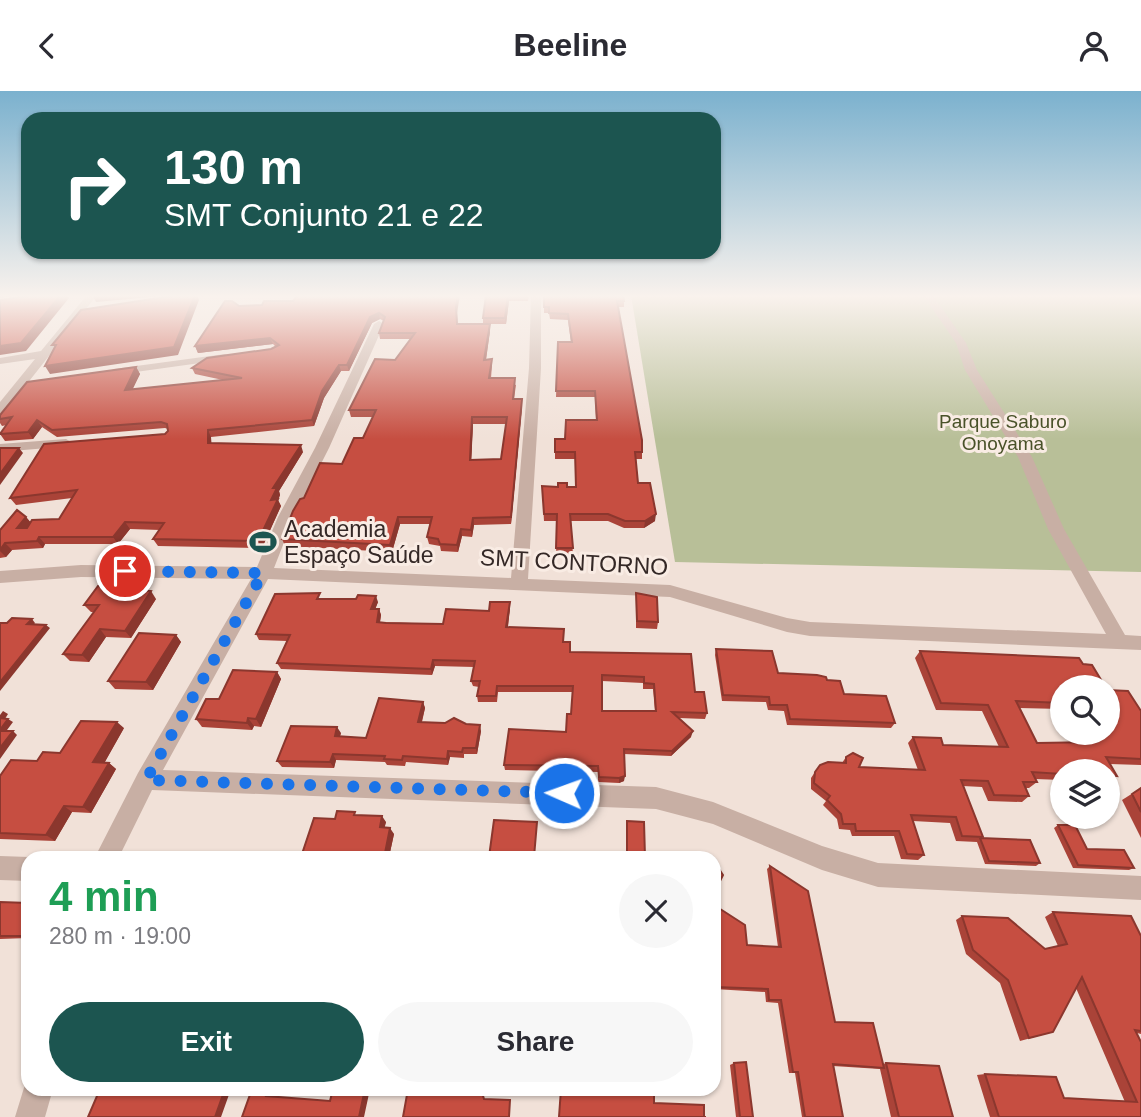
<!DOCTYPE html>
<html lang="en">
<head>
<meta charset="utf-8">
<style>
  :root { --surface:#fff; --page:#f7f7f7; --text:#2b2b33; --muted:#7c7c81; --accent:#1c5550 }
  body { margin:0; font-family:Helvetica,sans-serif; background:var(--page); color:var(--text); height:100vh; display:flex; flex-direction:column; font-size:26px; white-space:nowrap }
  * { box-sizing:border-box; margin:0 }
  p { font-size:23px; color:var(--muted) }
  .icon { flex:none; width:38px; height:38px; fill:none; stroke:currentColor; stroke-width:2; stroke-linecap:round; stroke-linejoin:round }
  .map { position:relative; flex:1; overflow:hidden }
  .side { position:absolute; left:21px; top:760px; width:700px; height:245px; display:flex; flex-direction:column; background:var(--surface); border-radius:21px; box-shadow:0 2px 5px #0004 }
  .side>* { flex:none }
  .hud { position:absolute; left:21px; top:21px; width:700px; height:147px; border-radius:21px; box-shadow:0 2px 5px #0004; background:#1c5550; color:#fff; overflow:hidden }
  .tools { position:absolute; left:1050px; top:584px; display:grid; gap:14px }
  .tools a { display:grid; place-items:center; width:70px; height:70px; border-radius:50%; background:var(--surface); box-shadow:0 2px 5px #0004; font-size:35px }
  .pin { position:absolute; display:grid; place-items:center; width:60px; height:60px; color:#fff; margin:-30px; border:4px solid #fff; border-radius:50%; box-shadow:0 2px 7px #0007 }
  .me { position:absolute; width:77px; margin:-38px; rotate:272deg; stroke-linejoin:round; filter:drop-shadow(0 0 5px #0008) }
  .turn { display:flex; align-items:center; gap:24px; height:147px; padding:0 28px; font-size:32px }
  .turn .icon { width:91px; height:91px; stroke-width:2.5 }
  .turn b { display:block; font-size:49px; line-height:60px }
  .round { display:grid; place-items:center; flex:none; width:74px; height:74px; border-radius:37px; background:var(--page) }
  .headline { display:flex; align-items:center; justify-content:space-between; height:119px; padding:0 28px }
  h1 { font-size:42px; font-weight:800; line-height:52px; color:#1e9e55 }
  .button { display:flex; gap:14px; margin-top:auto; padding:14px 28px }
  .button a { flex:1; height:80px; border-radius:42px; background:var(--accent); color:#fff; font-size:28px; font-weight:800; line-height:80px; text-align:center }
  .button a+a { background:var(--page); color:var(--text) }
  header { display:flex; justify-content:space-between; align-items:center; height:91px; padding:0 28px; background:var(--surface); font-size:32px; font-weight:800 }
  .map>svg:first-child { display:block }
  .green { fill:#b8bf98 }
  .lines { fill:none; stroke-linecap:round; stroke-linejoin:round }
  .minor { fill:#c8afa4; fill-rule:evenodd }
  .wall { fill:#aa4338; fill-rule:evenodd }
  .shaded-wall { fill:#8b372e }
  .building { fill:#c64e41; stroke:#8b372e; stroke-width:2; fill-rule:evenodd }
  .route { stroke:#1a73e8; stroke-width:12; stroke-dasharray:0 21.6 }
  .labels { text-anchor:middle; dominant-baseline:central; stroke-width:6; stroke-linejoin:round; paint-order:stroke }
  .far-park-label { font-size:19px; fill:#495229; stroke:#f9ece4 }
  .poi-label { font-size:23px; fill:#342826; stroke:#f9ece4; text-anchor:start }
  .street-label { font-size:23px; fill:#342826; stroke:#f9ece4 }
</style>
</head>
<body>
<header><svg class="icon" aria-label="back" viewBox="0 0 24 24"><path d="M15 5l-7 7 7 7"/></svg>Beeline<svg class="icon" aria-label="person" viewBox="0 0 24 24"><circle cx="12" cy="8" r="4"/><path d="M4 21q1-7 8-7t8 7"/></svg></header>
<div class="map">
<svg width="1141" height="1026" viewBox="0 0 1141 1026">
  <rect width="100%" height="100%" fill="#f1e1d8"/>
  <path class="green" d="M631,204H1141V481L675,471Z"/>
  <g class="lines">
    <path class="minor" d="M87,204H97L4,322L0,323V311L35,268L0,273V267L41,260Z
      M213,204L175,211L170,208L182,204Z
      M531,204H541V277L528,488L670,494L787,527L810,531L1106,543L1048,438L1018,366L965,279L956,252L923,204H933L966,252L977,279L1032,366L1064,438L1125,544L1141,545V559L810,545L787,541L670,506L268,488L163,679L656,696L713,711L822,755L878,772L1141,785V809L878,796L822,779L713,733L656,718L152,699L119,766H95L138,682L251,488L81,486L0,492V480L81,474L257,476L278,426L315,357L374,233L379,230L384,233L329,357L294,426L274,477L511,487L529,277Z
      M225,263L229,264V268L114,284L108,281L114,278Z
      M66,348L73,352L71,355L0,361V353Z
      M0,765L29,766L28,790L0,789Z
      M27,987L28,998H53L45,1026H15Z"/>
  </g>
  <path class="wall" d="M486,204H529L528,210H509L506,233H483V227Z
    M544,204L624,210V216H618L642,361V368H636L638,392L655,430L644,437H624L608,430H571L573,465L556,464L557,430H544L542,395L576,396L575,368H555V348H565L596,329L595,306H556L558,251H571L568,229L550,228L549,222H544Z
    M239,215L457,222V233L490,240L486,269L492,268V275L491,287L516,294L514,308H522V315L511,433L474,434L472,446L462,445L458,461L441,460L440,455L429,453L427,446L430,433H400L392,461L285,455L282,448L304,407L342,373L363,347L373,326H351L349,319L395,269L411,248H380L379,242L384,230L380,228L372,232L349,280H341L324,307L314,335L211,346V352L303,361L279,400L280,404L278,409L281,415L262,457L158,455L153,448L160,439L130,438L118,453H45L43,457L12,459L6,466L0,467V439L26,426L31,432L59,428L72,407L16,414L10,407L165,343L168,340V338L165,337L57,346L42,336L33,348L5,350L0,343L7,334L2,335L0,332V324L136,276L140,283L132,298L223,289L195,283L192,277L271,258L276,256L273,253L198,262L195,255ZM473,333H506L501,368L471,369Z
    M636,502L658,531L657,538L636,537Z
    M156,508L131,547L106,546L89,571L70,570L63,563L94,521H91L84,514Z
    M322,508L378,511L375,518H379L381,524L380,531L443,533L489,520L510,517L508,536L563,551L570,561L695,601L707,622L705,628L679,627L691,646L671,665L624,663V690L619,692L598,691V681L505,679L504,674L566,641L571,623L573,601H498L497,611H478L477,605L479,596L473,595L471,590L474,576L435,575L432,584L281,578L277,572L287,550L259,549L256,543ZM602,590L643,592V598H653L655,620H602Z
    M176,544L181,551L153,599L115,598L108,590Z
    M716,558L778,582L827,589L844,603L895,632L891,637L787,634L784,620L768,619L766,611L722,610L715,564Z
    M920,560L1062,597V618L1019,617L1037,652L1086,651L1081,642H1108L1141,620V674L1110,673L1117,685L1109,691L1108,690V681H1062V689L1035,688L1037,691L1029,697H1026L1029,705L1022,711L988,710L982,696L963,695L983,746L982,747L1040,772L1036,775L985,773L977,751L956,750L950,732L913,730L924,764L918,769L901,768L894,745H852L850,739L839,738L837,728L823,714L826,710L811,698V687L815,681L842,672L846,666L859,676L918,679L908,652L913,646L943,654L999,656L982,620L936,619L915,567Z
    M277,581L281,588L261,636L254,635L252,639L202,636L196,628L219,608Z
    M423,611L425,617L422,631L481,640L477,663H464V667L450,666L448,674L406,671L405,675L387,674L385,671L336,669L334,677L282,676L277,670L341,642L340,645L366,647Z
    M124,637L104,672H109L116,678L91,722L72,721L55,750L0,748V685Z
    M1141,697V747L1122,709Z
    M357,724L386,731L384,737L394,743L389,766H301L335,728Z
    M1058,734L1087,758L1134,777L1129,779L1073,777L1054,737Z
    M770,775L835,931L883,973L886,972L953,1026H891L880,978L833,975L843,1026H802L795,982H789L778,912L766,911L765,901L714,898V814L747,854L778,856L767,778Z
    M0,811L28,812V847L0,848Z
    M1053,821L1141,845V943L1137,942L1141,1026H990L977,984L985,983L1064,1007L1125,1011L1076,897L1053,941L1020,950L1000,892L966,863L956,829L962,825L1045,858L1058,855L1045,826Z
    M734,972L753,1026H736L730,974Z"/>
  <path class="shaded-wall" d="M0,204H20L0,207Z
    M61,204H68L69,207L26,260L0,264V255Z
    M106,204H171L96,211L93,205Z
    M195,204H197L199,209L178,264L50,283L45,275Z
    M458,204H460L457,222L458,240L456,216Z
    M508,204L509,210L506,233L505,227Z
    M379,222L380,228L372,232L349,280L347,274L370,226Z
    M490,233V240L485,275L484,269Z
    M270,247L273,253L198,262L195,255Z
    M339,274L341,280L324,307L314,335L312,329L322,300Z
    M136,276L140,283L129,306L125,299Z
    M522,308V315L511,433V426Z
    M472,326L473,333L471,376L470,369Z
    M37,329L42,336L33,348L28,341Z
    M208,339L211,346L212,359L208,352Z
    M301,354L303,361L279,400L280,404L278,409L281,415L262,457L258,450L273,397Z
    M19,357L23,362L0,394V383Z
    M656,423L655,430L644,437L645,430Z
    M26,426L32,433L23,444L17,437Z
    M398,426L400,433L392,461L390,454Z
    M473,427L474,434L472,446L471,439Z
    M125,431L130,438L118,453L113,446Z
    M461,438L462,445L458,461L457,454Z
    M39,446L45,453L43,457L37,450Z
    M5,452L12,459L6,466L0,460Z
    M151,500L156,508L131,547L125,540Z
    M376,505L378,511L373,524L371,518Z
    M510,511V517L507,542L506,536Z
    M379,518L381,524L379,537L377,531Z
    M32,528L35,532L31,537L27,533Z
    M46,534L50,537L0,600V591Z
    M100,538L106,546L89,571L82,564Z
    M176,544L181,551L153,599L146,591Z
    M433,569L435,575L432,584L431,578Z
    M277,581L281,588L261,636L256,628Z
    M423,611L425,617L420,637L418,631Z
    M3,620L8,623L3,631L0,629V624Z
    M248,627L254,635L252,639L247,632Z
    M8,628L13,631L4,643L0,639Z
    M117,631L124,637L101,678L93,671Z
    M480,634L481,640L477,663L476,657Z
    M337,636L341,642L338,651L335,645Z
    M13,640L17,644L0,668V657Z
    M693,640L691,646L671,665L672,660Z
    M448,660L450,666L448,674L447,668Z
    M333,663L336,669L334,677L330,671Z
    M109,672L116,678L91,722L83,716Z
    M625,685L624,690L619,692V687Z
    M64,715L72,721L55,750L46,744Z
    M382,725L386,731L383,743L380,736Z
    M390,737L394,743L389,766H387L385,762Z
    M225,998H231L221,1026H215Z
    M268,998H275L273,1007L266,1005Z
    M365,998H370L364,1026H359Z"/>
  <path class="building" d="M33,204H61L21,252L0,255V209Z
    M178,204H195L174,256L45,275L56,254H52L81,219Z
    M297,204H458L456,216L457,233H490L484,269L492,268L489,287H515L513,308H522L511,426L473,427L471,439L461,438L457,454L440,453L438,448L427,446L432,426H398L390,454L282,448L293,420L300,408L304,407L320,372L342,373L354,347H363L376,319H349L375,268L395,269L415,242H379L385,226L379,222L370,226L347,274H339L322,300L312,329L208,339V352L301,354L273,397H277L271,409L278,408L258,450L153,448L164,432L125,431L113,446H39L37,450L5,452L0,459V439L17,419L26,426L17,437H27L32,429L59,428L77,399L10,407L44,353L165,343L168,340L167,333L161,331L52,339L37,329L28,341L0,343L12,326L0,328V324L27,291L136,276L125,299L242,287L192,277L207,267L271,258L279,254L270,247L195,255L225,210H232L239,215L262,214L264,210H293ZM472,326H507L501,368L470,369Z
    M486,204H528H508L505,227H483Z
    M544,204H623L624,210H617L642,349V361H635L638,392H650L656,423L645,430H625L608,423H570L573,457H556L557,423H544L542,395L558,396V392H567V396H576L575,361H555V348H565L566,329H597L595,300H556L558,251H572L568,223L549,222V216H544Z
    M0,357H19L0,383Z
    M98,495L151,500L125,540L100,538L82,564L63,563L99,514H84Z
    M320,502L317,508H356L358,504L376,505L371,518H379L377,531L386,532L443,533L446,518L489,520L490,511H510L506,536L564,538L563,551H570V561L691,563L695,601H704L707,622L672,621L693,640L672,660L624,658L625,685L619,687L599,686L598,675L504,674L509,638L566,641L567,623H571L573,595H497L496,605H477L480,590H471L475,570L433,569L431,578L277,572L290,544L256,543L275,503ZM602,584L644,586V592L654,593L656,620H602Z
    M636,502L657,506L658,531L637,530Z
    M12,527L32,528L27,533L46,534L0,591V532H7Z
    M139,542L176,544L146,591L108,590Z
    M716,558L772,560L778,582L817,584L826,586L827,589L840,590L844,603L886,605L895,632L790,628L787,614H770L769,606L723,604Z
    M920,560L1079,567L1083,573L1092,574L1106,597H1062V612L1016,610L1037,652L1097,651L1092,642H1108V599L1128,600L1141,620V668L1106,666L1117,685L1108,684V681H1062V683L1032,681L1037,691H1023L1029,705L994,704L988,690L961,689L983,746L962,745L956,726L911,724L924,764L907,763L899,740H856L855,733H843L841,723L827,709L830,705L814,692L815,681L820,674L828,671L846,672V666L853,662L863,667L859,676L925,679L913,646L941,647L943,654L1008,656L988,614L941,612Z
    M233,579L277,581L256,628L248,627L247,632L196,628L206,608H219Z
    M379,607L423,611L418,631L445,632L454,627L466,633L480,634L476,657H463L462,661L448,660L447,668L403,665L402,669L384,668L385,665L333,663L330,671L277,670L291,635L337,636L335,645L366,647Z
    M0,627L8,628L0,639Z
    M81,630L117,631L93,671L109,672L83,716L64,715L46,744L0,742V685L11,669L37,670L43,661L60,662Z
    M0,640H13L0,657Z
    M1141,697V721L1132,703Z
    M337,720L355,721L354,724L382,725L380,736L390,737L385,762H373L372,766H301L314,727L335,728Z
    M494,729L537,731L534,766H489Z
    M627,730L644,731L645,766H627Z
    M1058,734H1075L1087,758L1124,759L1134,777L1078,774Z
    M980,747L1030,749L1040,772L989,770Z
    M714,775H717L723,784L714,802Z
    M770,775L808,800L835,931L873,932L884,977L833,973L843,1026H805L798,981H793L781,909H769L768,898L714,896V814L745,834L747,854L781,856Z
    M0,811L28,812V845H0Z
    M1053,821L1131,825L1141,845V940L1135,939L1141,951V1026H999L985,983L1056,986L1064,1007L1137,1011L1082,886L1053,941L1029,947L1008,889L973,859L962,825L1008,827L1045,858L1067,853Z
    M746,971L753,1026H740L734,972Z
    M886,972L939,975L953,1026H899Z
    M100,998H174L204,1001L205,998H225L215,1026H88Z
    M252,998H268L266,1005L330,1010L333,998H365L359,1026H242Z
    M408,998H481L484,1008L510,1009L509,1026H403Z
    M561,998H654V1012L704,1014V1026H706H559Z"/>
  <linearGradient id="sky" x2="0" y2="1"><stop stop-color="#7bb1ce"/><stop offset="0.59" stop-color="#f9f2ed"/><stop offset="1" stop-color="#f9f2ed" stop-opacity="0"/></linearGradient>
  <rect width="1141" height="348" fill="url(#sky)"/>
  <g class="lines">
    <path class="route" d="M125,480L263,482L146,689L564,702"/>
  </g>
  <defs>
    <g id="stadium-bare" transform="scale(2.1)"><path d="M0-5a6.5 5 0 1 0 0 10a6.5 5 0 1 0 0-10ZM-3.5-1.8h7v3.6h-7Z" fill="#1c5550" stroke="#f9ece4" stroke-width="2.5" paint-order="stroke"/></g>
  </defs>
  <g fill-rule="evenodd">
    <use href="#stadium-bare" x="263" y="451"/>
  </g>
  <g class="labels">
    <g class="far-park-label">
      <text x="1003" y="330">Parque Saburo<tspan x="1003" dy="22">Onoyama</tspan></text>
    </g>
    <g class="poi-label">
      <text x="284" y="438">Academia<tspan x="284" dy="26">Espaço Saúde</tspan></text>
    </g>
    <g class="street-label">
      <text transform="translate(574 471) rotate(3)">SMT CONTORNO</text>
    </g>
  </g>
</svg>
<div class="tools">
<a><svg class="icon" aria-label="search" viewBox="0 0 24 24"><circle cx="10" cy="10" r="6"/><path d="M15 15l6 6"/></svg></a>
<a><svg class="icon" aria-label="layers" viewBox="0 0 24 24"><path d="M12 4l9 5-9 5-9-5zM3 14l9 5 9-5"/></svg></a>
</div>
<div class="pin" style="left:125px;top:480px;background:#d93025"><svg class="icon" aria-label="arrive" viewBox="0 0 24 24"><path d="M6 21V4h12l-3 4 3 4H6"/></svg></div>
<svg class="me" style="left:564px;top:702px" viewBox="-20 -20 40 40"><circle r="17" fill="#1a73e8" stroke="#fff" stroke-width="3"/><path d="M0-11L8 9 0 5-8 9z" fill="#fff"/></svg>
<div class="hud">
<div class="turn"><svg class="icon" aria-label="right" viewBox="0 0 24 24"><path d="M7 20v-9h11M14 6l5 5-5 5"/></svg><div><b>130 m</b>SMT Conjunto 21 e 22</div></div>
</div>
<section class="side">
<div class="headline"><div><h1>4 min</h1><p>280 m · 19:00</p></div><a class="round"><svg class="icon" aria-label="close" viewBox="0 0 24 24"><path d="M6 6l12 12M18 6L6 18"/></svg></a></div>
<div class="button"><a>Exit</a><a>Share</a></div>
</section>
</div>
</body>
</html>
